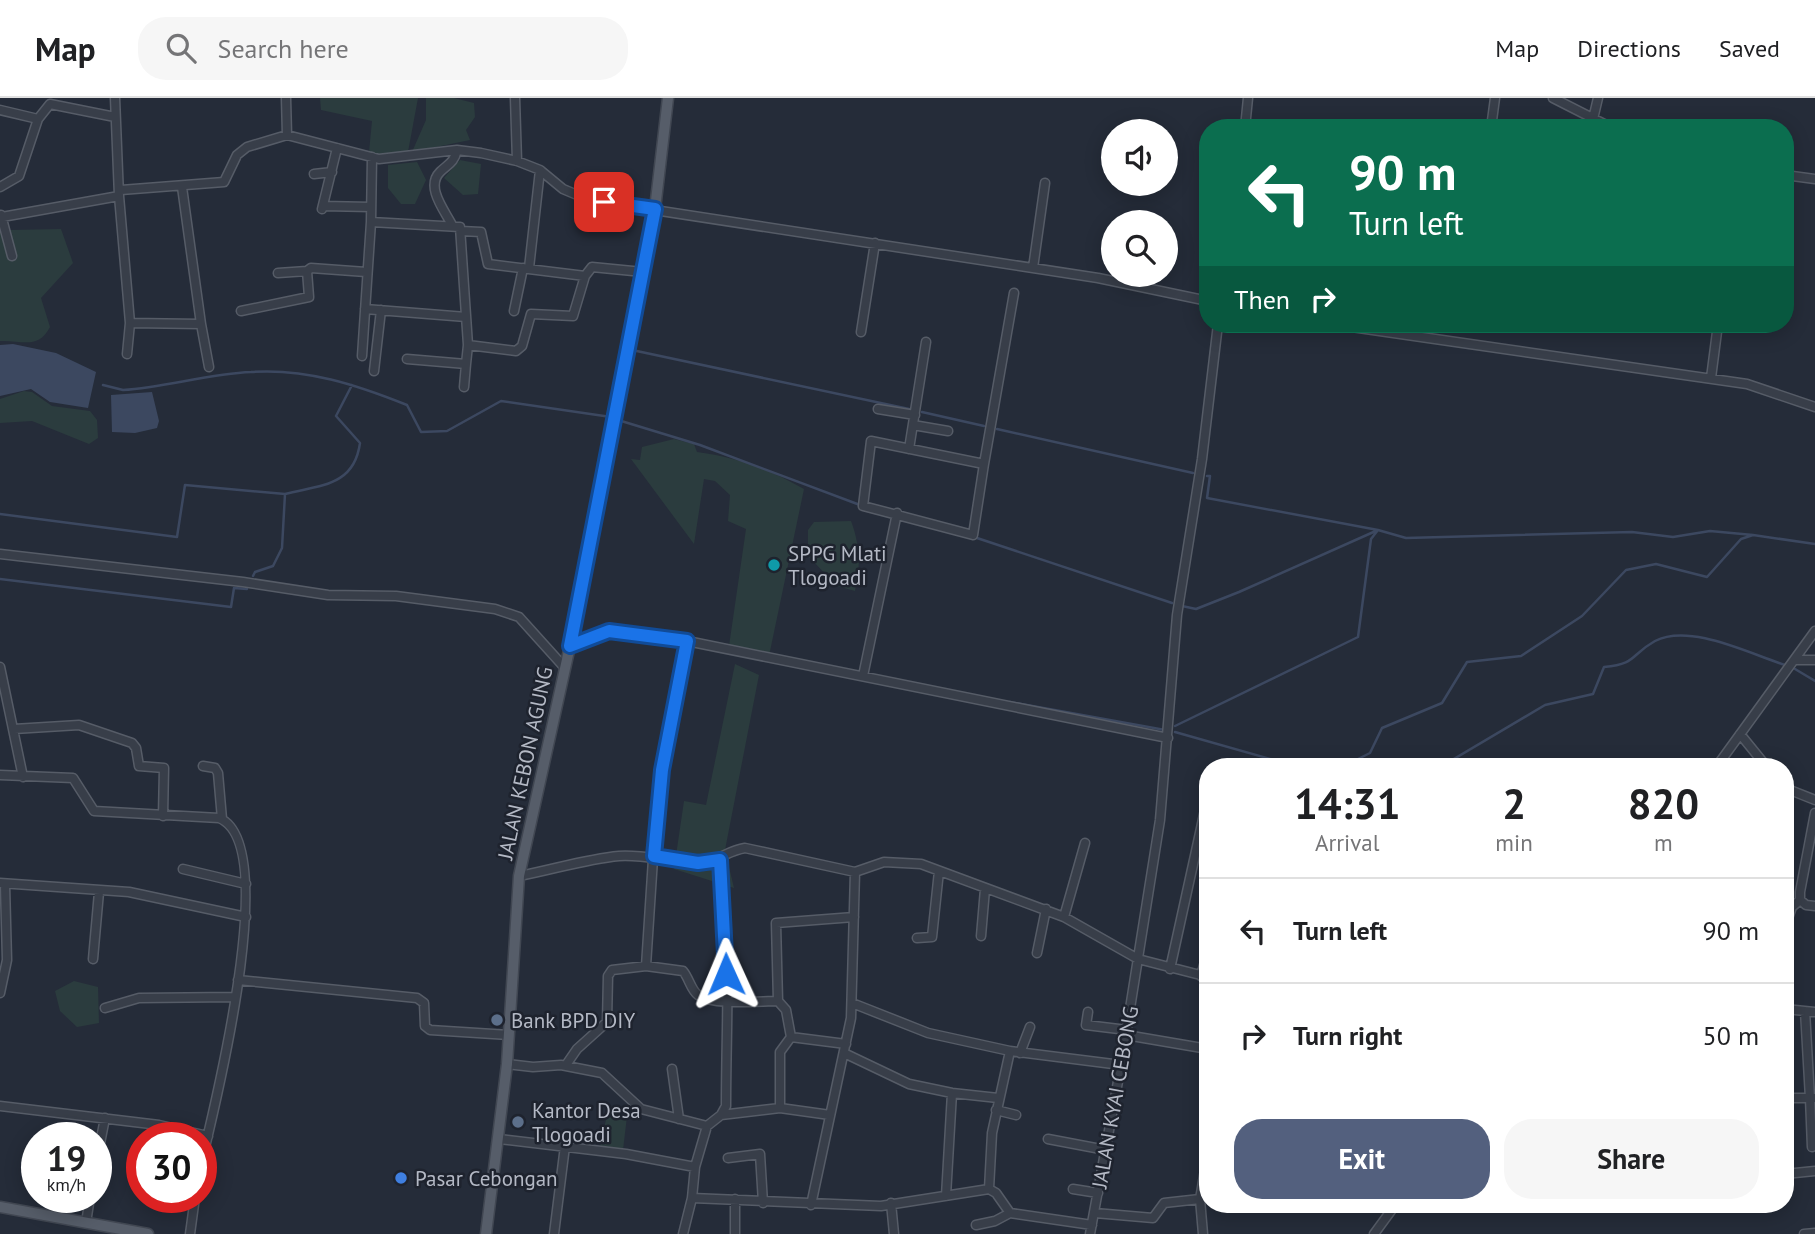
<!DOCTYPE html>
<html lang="en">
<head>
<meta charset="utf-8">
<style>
  :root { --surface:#fff; --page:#f6f6f6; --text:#202124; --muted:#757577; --line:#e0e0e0; --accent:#53607e }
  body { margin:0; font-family:"PT Sans",sans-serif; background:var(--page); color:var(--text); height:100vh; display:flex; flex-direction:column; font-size:26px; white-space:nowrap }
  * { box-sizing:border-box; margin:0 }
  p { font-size:23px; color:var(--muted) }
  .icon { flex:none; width:38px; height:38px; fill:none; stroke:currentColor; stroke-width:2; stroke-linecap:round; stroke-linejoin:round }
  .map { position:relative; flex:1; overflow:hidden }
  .drawer { position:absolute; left:1199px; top:660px; width:595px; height:455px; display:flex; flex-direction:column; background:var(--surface); border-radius:28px; box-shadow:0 4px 18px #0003 }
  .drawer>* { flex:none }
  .hud { position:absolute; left:1199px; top:21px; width:595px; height:214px; border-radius:28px; box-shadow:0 4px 18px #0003; background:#0b6e4f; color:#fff; overflow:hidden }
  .buttons { position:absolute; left:1101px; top:21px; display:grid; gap:14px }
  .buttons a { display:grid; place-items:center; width:77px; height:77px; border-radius:50%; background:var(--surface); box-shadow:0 4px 18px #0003; font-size:35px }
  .speed { position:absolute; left:21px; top:1024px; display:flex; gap:14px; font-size:35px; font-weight:700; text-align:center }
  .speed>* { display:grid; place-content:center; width:91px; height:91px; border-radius:50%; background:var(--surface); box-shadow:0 4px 18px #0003; line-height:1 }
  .speed small { font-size:18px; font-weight:400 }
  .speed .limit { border:10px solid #d22; background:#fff; color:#111 }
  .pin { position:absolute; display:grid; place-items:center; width:60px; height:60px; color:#fff; margin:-30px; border-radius:14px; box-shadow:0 4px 10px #0006 }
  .me { position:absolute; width:77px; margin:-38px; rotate:359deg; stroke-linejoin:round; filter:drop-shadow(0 0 5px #0008) }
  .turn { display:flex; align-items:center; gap:24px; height:147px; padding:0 35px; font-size:32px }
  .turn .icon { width:91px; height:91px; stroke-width:2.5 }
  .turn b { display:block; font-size:49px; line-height:60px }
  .then { display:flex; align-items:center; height:66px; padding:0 35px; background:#0003; gap:14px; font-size:26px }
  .eta { display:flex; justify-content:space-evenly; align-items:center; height:119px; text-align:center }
  .eta b { font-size:42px; font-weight:600; line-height:49px }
  .cta { display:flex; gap:14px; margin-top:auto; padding:14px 35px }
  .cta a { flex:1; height:80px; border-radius:28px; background:var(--accent); color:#fff; font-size:28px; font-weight:600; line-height:80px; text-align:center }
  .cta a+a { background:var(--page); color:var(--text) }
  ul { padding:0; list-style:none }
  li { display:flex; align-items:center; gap:21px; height:105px; padding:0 35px; border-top:2px solid var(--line) }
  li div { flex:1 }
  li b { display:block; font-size:26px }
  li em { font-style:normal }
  header { display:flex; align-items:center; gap:42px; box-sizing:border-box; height:98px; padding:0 35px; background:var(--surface); border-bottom:2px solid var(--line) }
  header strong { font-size:33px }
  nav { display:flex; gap:38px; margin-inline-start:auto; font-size:24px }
  .search { width:490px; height:63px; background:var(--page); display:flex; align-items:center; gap:18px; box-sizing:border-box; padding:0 24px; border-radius:28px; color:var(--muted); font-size:26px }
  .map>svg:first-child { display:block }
  .green { fill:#2b3c3e }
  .water { fill:#3c4860 }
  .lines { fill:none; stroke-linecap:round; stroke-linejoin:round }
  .stream { stroke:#3c4860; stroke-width:2.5 }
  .minor-casing { stroke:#565c67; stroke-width:11 }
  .major-casing { stroke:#414752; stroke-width:13 }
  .minor { stroke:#383e49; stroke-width:8 }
  .major { stroke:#565d69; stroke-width:10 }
  .route-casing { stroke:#114b97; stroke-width:18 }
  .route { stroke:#1a73e8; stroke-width:12 }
  .culture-dot { fill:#0f9aa8; stroke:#1e232e; stroke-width:2.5 }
  .service-dot { fill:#5c6f8a; stroke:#1e232e; stroke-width:2.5 }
  .shop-dot { fill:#3f7fe0; stroke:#1e232e; stroke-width:2.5 }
  .labels { text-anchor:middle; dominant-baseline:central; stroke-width:5; stroke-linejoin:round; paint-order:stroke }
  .poi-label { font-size:21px; fill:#b4b9c5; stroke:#1e232e; text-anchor:start }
  .street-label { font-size:21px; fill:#b4b9c5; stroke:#1e232e }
</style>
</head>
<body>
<header>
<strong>Map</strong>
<div class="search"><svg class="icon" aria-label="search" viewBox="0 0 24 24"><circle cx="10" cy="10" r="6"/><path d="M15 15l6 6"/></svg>Search here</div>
<nav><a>Map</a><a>Directions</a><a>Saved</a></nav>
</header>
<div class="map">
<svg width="1815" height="1136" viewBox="0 0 1815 1136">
  <rect width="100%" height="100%" fill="#252c39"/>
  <path class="green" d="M320,0H418L408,54L381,57L369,54L372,23L321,12Z
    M426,0H454L474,5L475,19L466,32L470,42L412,54L426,22Z
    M460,62L481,66L478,96L463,97L444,80Z
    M417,64L426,82L415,106H401L388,90V67Z
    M0,126L10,132L61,131L73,165L41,200L50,229C38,252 22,242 0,243Z
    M24,293L32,294L52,308L90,313L97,322L98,340L89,346L32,323L0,325V301Z
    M674,341L694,346L697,354C740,360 766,370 804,391L769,558L729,548L746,431L728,423L730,397L715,383L704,381L694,446L631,361L640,362L642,349Z
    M851,423C860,447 861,468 855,493L837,488L808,458V432L814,424Z
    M735,566L759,577L725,752L734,790L674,771L684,703L706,707Z
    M74,883L98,889L99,925L77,929L60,913L55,893Z
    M609,1008L628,1010L623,1052L600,1049Z"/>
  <path class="water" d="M13,246L56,255L96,274L88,310L50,304L31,291L0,298V247Z
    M152,294L159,323L157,330L135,335L112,334L111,297Z"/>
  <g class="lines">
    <path class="stream" d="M632,252L909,311
      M103,287L123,292C166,289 208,276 251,274C306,270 357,287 407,307L421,334L447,333L501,303L611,319
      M922,314L984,328
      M618,322L700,347L860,407
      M997,331L1193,375
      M0,416L177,439L185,387L285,396
      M974,439L1172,505
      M253,478L255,474L273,468L282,450L285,396C319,387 354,389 360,345L336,318L352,287
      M0,481L231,509L234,490L247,491
      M1182,508L1196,511L1239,494L1378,432L1406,440L1632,434L1673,439L1710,433L1753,437
      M1795,571L1815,583
      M1010,604L1165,632
      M1175,628L1358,539L1371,441L1378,432L1207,400L1210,378H1207
      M1175,634L1295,668
      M1344,668L1370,655L1382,630L1442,605L1467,564L1521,558L1582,518L1626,472L1656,466L1707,479L1741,441L1753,437L1815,446
      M1442,668L1545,607L1593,596L1604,569C1637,566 1630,557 1655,543C1690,525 1750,556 1785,567"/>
    <g class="minor-casing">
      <path id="minor" d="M115,0L119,98L130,225L201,226L182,89
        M286,0L287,37
        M515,0L517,63
        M1553,0L1612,30
        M0,12L38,21
        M1593,21L1598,0
        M1245,30L1248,0
        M1491,30L1495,0
        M372,59L371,124L460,129L468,247L516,253L522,248L531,216L573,218L585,178L592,169L643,174
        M314,76L332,74
        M1785,77L1815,81
        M0,89L19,78L38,21L50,6L115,19
        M121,92L224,84L237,57L247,49L287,37L379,61L457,52L481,55L517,63L540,72L563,91L589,102L1098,180L1208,203
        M323,108L371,109
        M322,111L337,50
        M1,117L12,158
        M2,119L119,98
        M452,127C445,113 425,89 440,74C448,66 454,65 457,52
        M461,133L481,134L488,166L585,178
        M529,170L540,72
        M1033,170L1045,85
        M278,175L307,173
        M365,211L466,219
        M241,213L309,199L307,173L311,170L366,174
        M514,213L523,170
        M201,226L209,269
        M1331,226L1747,286L1815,309
        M861,234L875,145
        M127,256L130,225
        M362,258L371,124
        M407,261L466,266L468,247
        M374,273L381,212
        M1711,280L1718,226
        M464,289L466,266
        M878,311L915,317
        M913,327L948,333
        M871,343L984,366L973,437L863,408Z
        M909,351L926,244
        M984,366L1014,195
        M0,456L243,484L328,497L396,498L495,511L519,519L565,570
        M570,548L609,533L687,543L1168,640
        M1795,562H1815
        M0,569L23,679
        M863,578L897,415
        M14,631L79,627L132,645L136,650L139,668L164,670L163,718
        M1740,636L1766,668
        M203,668L215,670L218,675L222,721
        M1717,668L1815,533
        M0,677L73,680L94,713L219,720C282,745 214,1011 201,1066
        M1785,690L1815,702
        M1815,715L1800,794V802L1806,807L1815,808
        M183,771L246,786
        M855,774L884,764L921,766L1064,819L1138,861L1208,879
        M519,778C552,772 586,761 619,758C647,756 673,766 700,764C719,763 727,753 745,750L855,774
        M0,785L129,794L246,819
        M1064,819L1085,745
        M1785,829L1792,809L1800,802
        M981,838L985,791
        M917,840L932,839L939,773
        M1037,855L1046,811
        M93,861L99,794
        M646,868L656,715L687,543
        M1170,871L1205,712
        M1201,878L1208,853
        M238,882L417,900L424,905L425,928L430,932L509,937
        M0,895L7,862L5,787
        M778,903L776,825L854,819
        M852,905L928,935L1010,953L1121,967
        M105,910L139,900L234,899
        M1785,911L1815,914
        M1088,914L1086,927L1127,932
        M1126,937L1208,951
        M844,955L909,986L952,995L998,1000
        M1020,955L1030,929
        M507,966L533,969L561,967L602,975L641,1011L707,1028L721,1017L726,1008C726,927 732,842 720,762
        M566,967L577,951L607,924L608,878L612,872L646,868L683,873C689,880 691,892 698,897C714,908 759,903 778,903L786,912L791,939L846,946
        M672,971L679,1021
        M1785,1000H1810L1805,913
        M0,1008L159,1027L208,1038
        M780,1010V954L791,939
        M996,1012L1016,1017
        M721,1017L780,1010L830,1017
        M707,1028L695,1069L692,1100L881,1108L989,1091
        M499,1041L626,1056L695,1069
        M1048,1041L1106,1052
        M1812,1049L1810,1000H1814
        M728,1060L760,1056L763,1105
        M96,1066L105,1020
        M1785,1076L1815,1073
        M1073,1091L1098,1095
        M946,1098L952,995
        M891,1105L894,1136
        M811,1107L851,920L855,774
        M1010,1115L996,1095L989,1091L992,1035L1010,953
        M1095,1115L1153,1120L1164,1105L1200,1101
        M86,1125L90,1099
        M976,1127L995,1123L1010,1115L1092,1127
        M190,1136L195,1099
        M554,1136L565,1048
        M683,1136L692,1100
        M735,1136V1101
        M1090,1136L1121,967L1160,722L1177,517L1202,361L1218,226
        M1203,1136L1200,1101L1208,1055
        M1374,1136L1396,1106
        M1804,1136L1815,1135"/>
    </g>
    <g class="major-casing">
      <path id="major" d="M0,1109L148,1136
        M486,1136L507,966L519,778L570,548L655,111L668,0"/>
    </g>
    <use href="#minor" class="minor"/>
    <use href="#major" class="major"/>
  </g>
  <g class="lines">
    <g class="route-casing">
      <path id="route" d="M604,104L655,111L570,548L609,533L687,543L662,672L654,758L698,765L720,762L726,876"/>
    </g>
    <use href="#route" class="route"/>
  </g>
  <circle class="culture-dot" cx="774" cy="467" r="7"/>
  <g class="service-dot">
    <circle cx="497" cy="922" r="7"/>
    <circle cx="518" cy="1024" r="7"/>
  </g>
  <circle class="shop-dot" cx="401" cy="1080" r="7"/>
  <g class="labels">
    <g class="poi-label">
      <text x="788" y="455">SPPG Mlati<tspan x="788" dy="24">Tlogoadi</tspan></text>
      <text x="511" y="922">Bank BPD DIY</text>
      <text x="532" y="1012">Kantor Desa<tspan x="532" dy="24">Tlogoadi</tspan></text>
      <text x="415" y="1080">Pasar Cebongan</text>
    </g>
    <g class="street-label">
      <text transform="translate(525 665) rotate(-78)">JALAN KEBON AGUNG</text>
      <text transform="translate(1115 999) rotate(-80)">JALAN KYAI CEBONG</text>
    </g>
  </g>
</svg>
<div class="buttons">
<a><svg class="icon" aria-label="sound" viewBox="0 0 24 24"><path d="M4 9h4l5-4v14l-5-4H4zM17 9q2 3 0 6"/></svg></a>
<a><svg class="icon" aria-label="search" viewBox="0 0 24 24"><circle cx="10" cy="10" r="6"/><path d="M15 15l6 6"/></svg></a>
</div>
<div class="speed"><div>19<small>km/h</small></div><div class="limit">30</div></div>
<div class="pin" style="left:604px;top:104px;background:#d93025"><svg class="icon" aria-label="arrive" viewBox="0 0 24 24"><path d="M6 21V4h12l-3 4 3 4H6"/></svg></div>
<svg class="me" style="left:726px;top:876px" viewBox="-20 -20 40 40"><path d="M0-17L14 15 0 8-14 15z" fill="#1a73e8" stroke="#fff" stroke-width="4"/></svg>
<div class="hud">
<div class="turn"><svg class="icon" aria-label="left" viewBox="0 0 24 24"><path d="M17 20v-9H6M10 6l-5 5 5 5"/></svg><div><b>90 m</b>Turn left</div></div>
<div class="then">Then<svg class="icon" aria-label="right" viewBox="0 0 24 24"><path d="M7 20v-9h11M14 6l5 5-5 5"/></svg></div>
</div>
<section class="drawer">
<div class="eta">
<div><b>14:31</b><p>Arrival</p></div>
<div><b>2</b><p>min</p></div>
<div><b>820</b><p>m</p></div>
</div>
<ul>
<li><svg class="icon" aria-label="left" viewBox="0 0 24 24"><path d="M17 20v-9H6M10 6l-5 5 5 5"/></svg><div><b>Turn left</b></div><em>90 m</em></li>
<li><svg class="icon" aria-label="right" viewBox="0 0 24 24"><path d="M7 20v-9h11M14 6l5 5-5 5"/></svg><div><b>Turn right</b></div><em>50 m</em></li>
</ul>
<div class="cta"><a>Exit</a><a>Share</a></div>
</section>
</div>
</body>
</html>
